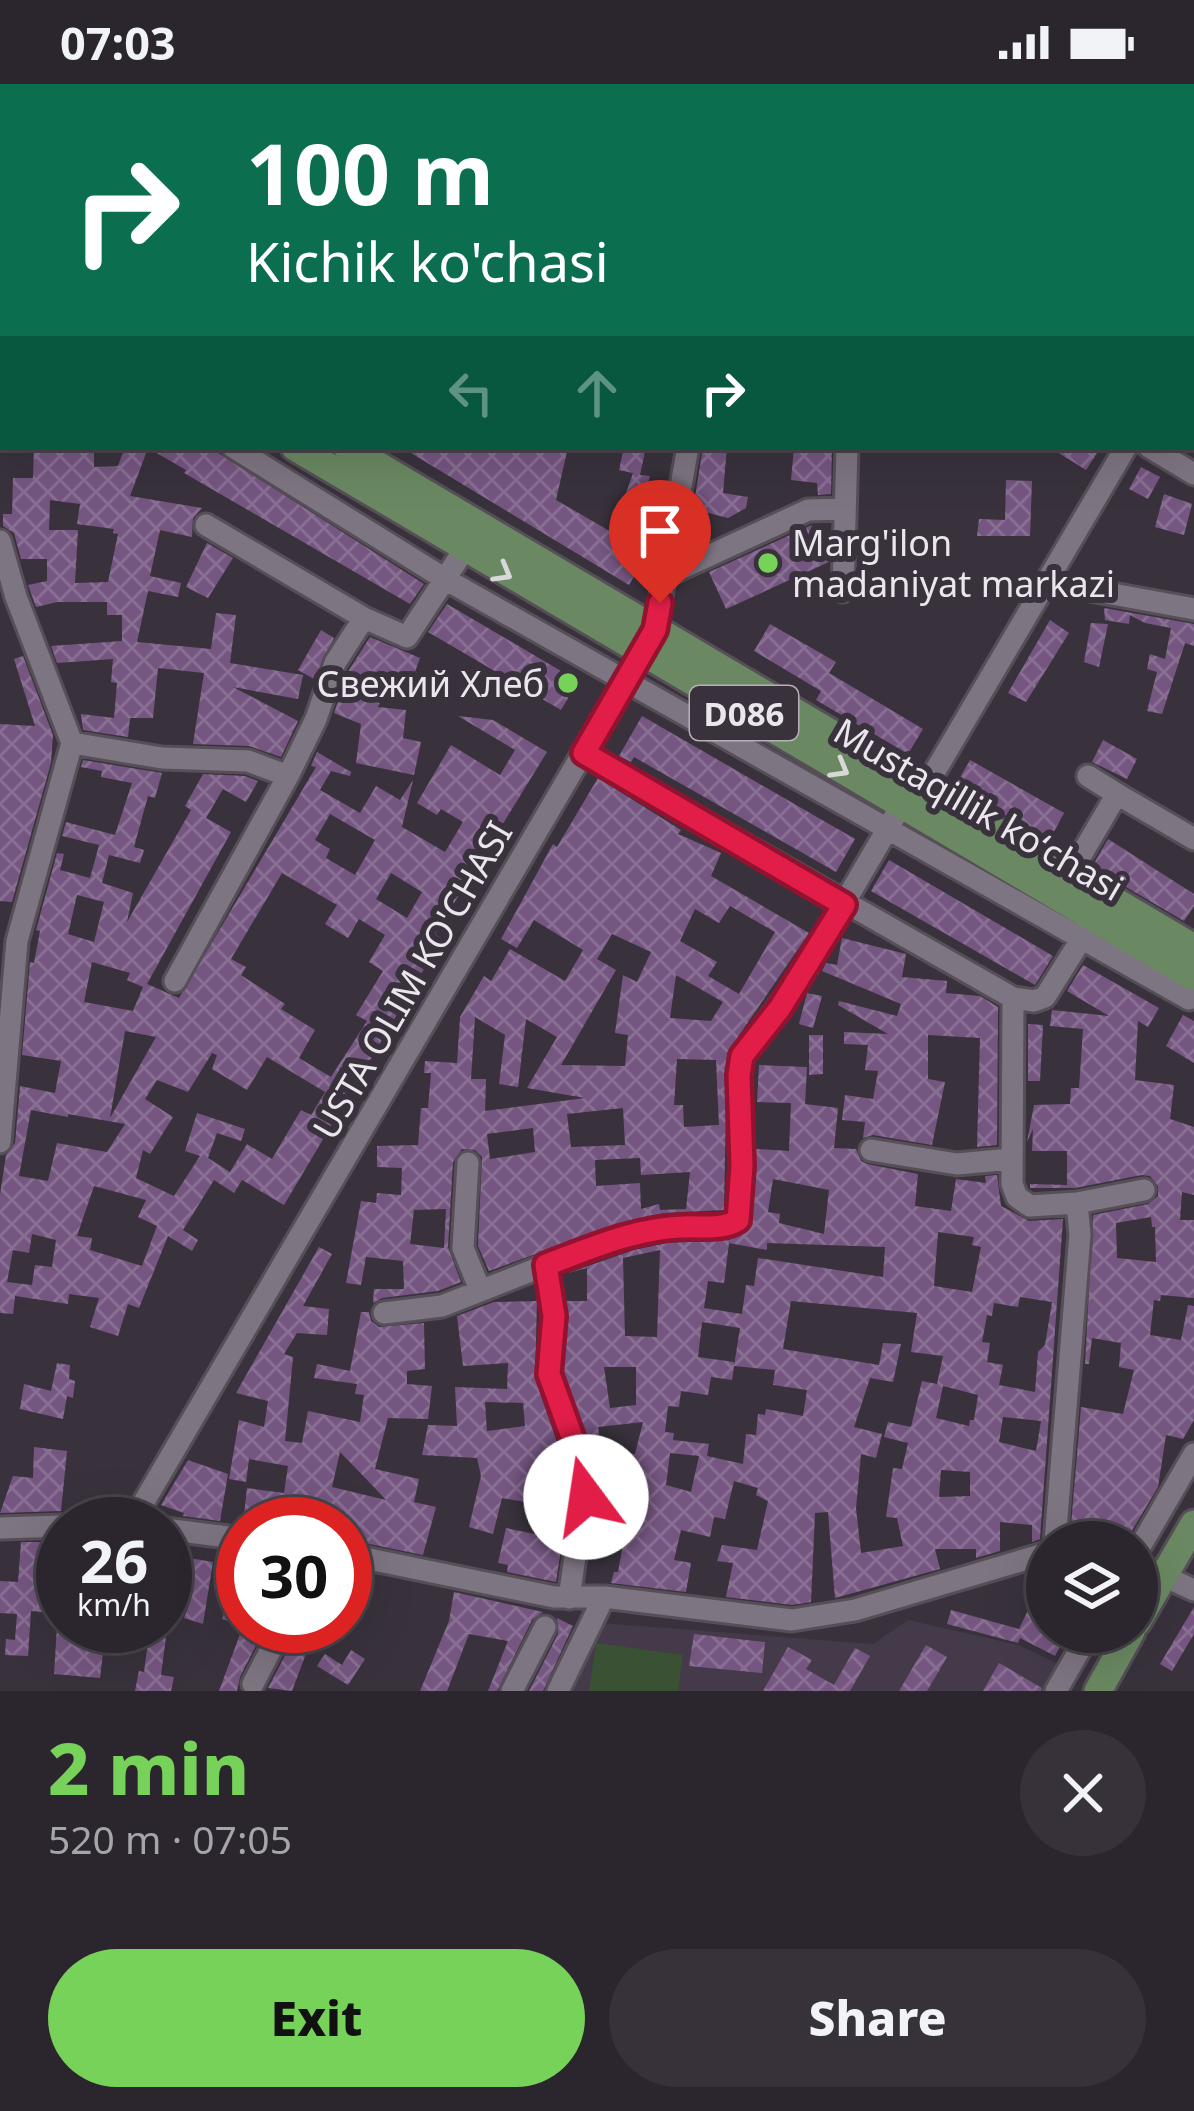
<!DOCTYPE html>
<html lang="en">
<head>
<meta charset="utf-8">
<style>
  :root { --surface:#2b262e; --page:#37323a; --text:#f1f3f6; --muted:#a6a5aa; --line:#47434a; --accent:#77d25a }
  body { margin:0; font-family:"Noto Sans",sans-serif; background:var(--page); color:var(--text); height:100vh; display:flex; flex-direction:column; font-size:45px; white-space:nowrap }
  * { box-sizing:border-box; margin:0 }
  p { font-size:39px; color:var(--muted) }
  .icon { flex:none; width:66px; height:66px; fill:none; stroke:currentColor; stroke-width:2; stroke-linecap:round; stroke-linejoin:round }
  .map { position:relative; height:1607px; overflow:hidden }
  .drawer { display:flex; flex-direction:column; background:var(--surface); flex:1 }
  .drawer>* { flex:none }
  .guide { position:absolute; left:0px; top:0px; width:1194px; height:366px; box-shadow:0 12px 48px #0002,0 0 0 3px var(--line); background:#0b6e4f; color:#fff; overflow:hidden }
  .fabs { position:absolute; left:1026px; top:1437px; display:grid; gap:24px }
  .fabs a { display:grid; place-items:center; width:132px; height:132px; border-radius:50%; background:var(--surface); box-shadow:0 12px 48px #0002,0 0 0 3px var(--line); font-size:60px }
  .speed { position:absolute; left:36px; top:1413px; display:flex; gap:24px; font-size:60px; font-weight:700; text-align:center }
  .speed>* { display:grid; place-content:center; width:156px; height:156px; border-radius:50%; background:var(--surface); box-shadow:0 12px 48px #0002,0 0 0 3px var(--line); line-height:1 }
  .speed small { font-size:30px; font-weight:400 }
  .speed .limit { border:18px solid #d22; background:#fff; color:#111 }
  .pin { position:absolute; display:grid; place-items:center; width:102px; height:102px; color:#fff; margin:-123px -51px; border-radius:50% 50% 50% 0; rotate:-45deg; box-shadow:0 0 12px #0007 }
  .pin .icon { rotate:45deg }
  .me { position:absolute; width:132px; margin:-66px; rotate:346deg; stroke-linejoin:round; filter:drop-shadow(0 0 9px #0008) }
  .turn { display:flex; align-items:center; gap:42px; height:252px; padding:0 48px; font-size:54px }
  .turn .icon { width:156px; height:156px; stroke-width:2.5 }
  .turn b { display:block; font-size:84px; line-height:102px }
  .lanes { display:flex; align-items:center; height:114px; padding:0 48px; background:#0003; justify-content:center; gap:60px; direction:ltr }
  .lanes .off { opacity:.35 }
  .round { display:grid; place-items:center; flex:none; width:126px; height:126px; border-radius:63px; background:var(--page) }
  .summary { display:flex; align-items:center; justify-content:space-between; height:204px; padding:0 48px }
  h1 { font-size:72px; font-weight:800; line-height:90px; color:var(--accent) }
  .action { display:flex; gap:24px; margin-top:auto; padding:24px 48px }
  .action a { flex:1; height:138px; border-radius:72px; background:var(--accent); color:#111; font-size:48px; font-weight:800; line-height:138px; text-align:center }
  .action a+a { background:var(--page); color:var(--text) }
  .status { display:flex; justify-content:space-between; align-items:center; height:84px; padding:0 60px; background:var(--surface); direction:ltr }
  .status svg { height:33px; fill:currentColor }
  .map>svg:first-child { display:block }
  .built { fill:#453a4a }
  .pitch { fill:#3a5133 }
  .building { fill:url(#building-cross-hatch); fill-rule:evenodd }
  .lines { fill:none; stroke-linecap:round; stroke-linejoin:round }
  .minor-casing { stroke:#564f58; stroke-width:27 }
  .major-casing { stroke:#564f58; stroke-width:33 }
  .minor { stroke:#7e7582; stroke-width:21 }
  .major { stroke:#6a8962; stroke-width:27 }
  .oneway { stroke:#d8d8d8 }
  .route-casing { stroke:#92132f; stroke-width:30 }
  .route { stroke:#e11d48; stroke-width:21 }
  .poi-dot { fill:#77d25a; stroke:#39323d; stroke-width:4.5 }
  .labels { text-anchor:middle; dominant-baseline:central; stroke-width:12; stroke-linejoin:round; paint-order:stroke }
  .shield { fill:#39323d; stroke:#b6b0b8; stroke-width:3 }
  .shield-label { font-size:33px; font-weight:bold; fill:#ebe6ed }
  .poi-label { font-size:36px; fill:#ebe6ed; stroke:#39323d; text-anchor:start }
  .street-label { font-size:36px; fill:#ebe6ed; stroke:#39323d }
</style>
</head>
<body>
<div class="status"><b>07:03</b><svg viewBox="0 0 49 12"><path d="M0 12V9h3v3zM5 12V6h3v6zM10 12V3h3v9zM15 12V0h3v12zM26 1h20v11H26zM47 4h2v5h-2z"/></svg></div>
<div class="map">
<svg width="1194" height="1607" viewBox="0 0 1194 1607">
  <defs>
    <pattern id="building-cross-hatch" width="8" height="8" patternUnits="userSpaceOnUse" patternTransform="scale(3)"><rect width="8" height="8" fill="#755681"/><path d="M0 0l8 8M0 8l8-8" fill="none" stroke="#896e93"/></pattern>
  </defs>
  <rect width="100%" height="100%" fill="#39323d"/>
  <path class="built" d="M908,1536L1018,1561L1064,1582L1049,1607H565L600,1539L873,1560Z"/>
  <path class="pitch" d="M596,1559L683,1571L678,1607H589Z"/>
  <path class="building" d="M34,363H94V383L118,382L125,363H209L424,500L410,520L184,389L186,386L148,364L130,412L202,424L193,434L192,453L160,446L150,492L181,499L178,513L148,507L137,558L211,565L216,529L236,531L230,579L303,591L298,615L233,603L298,637L281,673L249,662L193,660L204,589L158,584L153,634H130L128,653L83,646L81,630L114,634L117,599L111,598L113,575L57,579L51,562L122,557V531H107V518H57L36,523L28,501L47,497V475H21L14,449L3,442V430H12L13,394H33ZM50,416L80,420L77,440L114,445L113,449L118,450L108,498L75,499L78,446H49Z
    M401,363H568L556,416L620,453L614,464L641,480L629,501Z
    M624,363H646L640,391L650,392L643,418L625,412L633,389L637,390L619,386Z
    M703,363H727L723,409L748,413L746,424L728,434L693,425Z
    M794,363H832L831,410L818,411L817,399L791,396Z
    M1049,363H1101L1086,386Z
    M1141,383L1160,393L1148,415L1129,405Z
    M1006,396L1032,397L1030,452H977L979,435L1005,436Z
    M1164,410L1192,420L1184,451L1155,443Z
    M812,441L829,478L726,525L709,488Z
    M207,459L233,474L208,514L186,503Z
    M447,520L578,597L561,626L428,548Z
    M1104,524L1194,540V562L1185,559L1162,630L1147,627L1157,588L1147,585L1150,570L1165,575L1171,544L1145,539L1130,531L1129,540L1105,536Z
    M1050,536L1069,549L1026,618L1008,609Z
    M1091,539L1108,540L1099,583L1084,578Z
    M770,540L836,578L829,589L923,645L908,670L816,616L821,607L754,567Z
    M321,546L334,554L314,595L298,586Z
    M370,553L420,574L415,588L443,599L438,614L390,594L378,623L406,626L403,654L421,658L414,691L356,679L361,640L334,629L349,586Z
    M23,572L53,651L51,679L12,818L0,817V640L35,642L14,575Z
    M458,632L493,636L547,668L435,850L442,855L418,895L428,901L411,930L401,924L284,1121L242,1096L234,1109L214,1096L183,1146L198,1156L192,1167L168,1152L139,1224L128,1220L118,1252L90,1243L99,1214L69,1210L68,1220L15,1212L13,1230L0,1229V1111L6,1071L15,1059L20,1002L55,1009L61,977L22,971L30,878L34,879L40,847L36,846L57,769L64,770L60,786L90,794L99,761L62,752L66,738L115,751L132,699L101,693L102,687L81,683L83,676L162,689L155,714L148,712L134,763L144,766L140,779L109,771L102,799L133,809L127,838L191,726L185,722L203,690L245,692L258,697L246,718L223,705L206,734L231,748L147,900L179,914L316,683L311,682L317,668L351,688L350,692L331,687L320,706L360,729L376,702L400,716L413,696L402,743L445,768L463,738L441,725L437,731L417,719L451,661L500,691L515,666ZM330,730L375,756L355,791L326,774L330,765L315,756ZM282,789L337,821L325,840L348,854L359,835L385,851L369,878L383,887L356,931L367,937L331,993L299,974L315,946L281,925L285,920L241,891L246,883L231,875ZM391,789L422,808L407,834L376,815ZM77,811L104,818L94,858L68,850ZM92,878L130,889L127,896L143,903L133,927L84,918ZM125,947L156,953L110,1034ZM212,969L217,971L212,985L247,1006L267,973L325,1008L311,1031L301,1026L272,1075L247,1060L230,1088L208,1074L217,1049L241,1057L245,1045L197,1029L185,1067L200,1072L174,1112L136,1094L143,1066L150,1070L173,1033L145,1015L157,996L188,1008ZM31,1026L68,1033V1030L125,1040L107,1068L57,1059L48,1097L19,1092ZM94,1102L146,1116L138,1133L157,1142L142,1182L90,1166L92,1154L77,1152ZM32,1150L56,1156L52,1183L35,1181L32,1201L7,1198L13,1166L29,1169Z
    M642,632L855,755L836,788L634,673L631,678L619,672Z
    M1103,656L1137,675L1127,695L1092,678Z
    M970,676L1064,729L1049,757L955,702Z
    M598,694L681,746L678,750L721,769L711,792L809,849L727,969L724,1126L664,1129L627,1137L489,1187L478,1162L482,1073L475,1066L462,1065L453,1078L448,1163L461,1198L438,1207L382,1214L373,1219L374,1205H404L403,1177L366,1173L361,1201L346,1199L361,1117L376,1119L377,1109L401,1111L402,1084L377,1083V1062L418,1061L421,1024H428L431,989H424L425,977L457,979L460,933L484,892L491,897L510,865L565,897L583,866L534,836L517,864L501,855L553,760L557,763ZM730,822L775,848L739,910L708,892L717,878L680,857L695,825L719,839ZM612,850L651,868L637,898L623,891L615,949L628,951L625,982L561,981L616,886L597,875ZM676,891L723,918L711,937L670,934ZM475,933L505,951L499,1000L518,1003L526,935L557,953L527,1004L585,1014L485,1027L486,995H471ZM677,975L716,976L719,1041L684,1043L683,1021H674ZM623,1024L625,1061L571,1063L567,1030ZM533,1044L535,1068L490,1075L487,1050ZM640,1074L641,1091L690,1088L686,1125L660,1126L659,1120L641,1125L640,1099L596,1102L595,1076ZM446,1125L444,1164L410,1160L414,1126Z
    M1108,755L1194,810V822L1184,837L1092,783Z
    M889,776L1053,872L1035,901L871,807Z
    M842,854L906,870L902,893L947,897L946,909L980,912L998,923L997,1061L977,1063L980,954L928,951V995L945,998L932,1061L873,1051L863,1054L865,1038L842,1036L845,1011L873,1015L878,987L865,986L868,961L844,960V948L888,950L838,921L839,917L897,932L901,920L822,887L826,879L837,881Z
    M1083,881L1159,924L1148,943L1138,937L1135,996L1174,1001L1170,1035L1194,1043V1111L1182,1108L1180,1136H1194V1214L1161,1211L1160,1217L1154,1216L1150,1251L1181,1256L1188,1221L1194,1222V1336L1183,1355L1166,1351L1158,1403L1127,1455L1071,1441L1081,1323L1123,1330L1134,1286L1119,1283L1121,1259L1092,1254L1089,1280H1085L1093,1131L1148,1120L1158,1112V1102L1150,1092L1142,1091L1075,1104H1030V1100L1067,1101V1067H1032L1033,1045L1027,1058L1034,1021L1070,1020L1071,1004H1079L1083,945L1050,942L1052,926L1109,932L1067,907ZM1151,1133L1152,1143H1155L1156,1178L1117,1174L1116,1139Z
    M807,909L822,912L813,944L799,940Z
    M1183,931L1194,937V979L1166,962Z
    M1028,940L1043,941L1040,997H1028Z
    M809,951H823V990L809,991Z
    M759,981L807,983L805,1020L838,1024L834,1064L856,1065L861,1077L867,1080L918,1090L915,1122L951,1127L956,1095L986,1099L985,1092L997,1091L1001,1122L1029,1137L1063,1135L1040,1455L1032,1458V1441L1000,1438V1467L976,1474V1465H935L940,1485L835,1514L828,1428L815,1429L811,1518L792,1521L726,1513L733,1479L717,1477L722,1461L757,1466L768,1417L756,1411L758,1404L734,1397L725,1435L714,1433L710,1453L681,1446L674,1476L691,1479L686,1508L611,1499L614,1488H618L635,1394L606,1390L604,1442L595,1440L600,1394L564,1288L567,1217H587V1184L568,1189L634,1166L667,1159L728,1156L750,1145L756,1065L789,1067L791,1019L757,1018ZM773,1095L829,1106L824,1150L779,1139L780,1130L768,1128ZM938,1148L974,1153L972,1161L981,1163L972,1208L934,1202ZM729,1159L767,1166V1159L885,1163L883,1193L758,1174L754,1202L746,1201L742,1230L704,1224L708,1197L724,1199ZM660,1166L657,1253L625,1252L623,1174ZM1020,1213L1052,1218L1045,1261L1038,1268L1035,1308L999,1301L1003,1281L987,1278L990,1259L982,1258L987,1231L992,1232L994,1219L1018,1223ZM791,1217L917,1229L911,1268L943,1272L937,1300L922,1297L911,1343L888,1338L884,1353L908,1359L902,1385L893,1384L886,1433L897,1434L903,1462L861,1469L856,1424L861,1370L876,1374L882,1350L854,1343L870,1294L893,1298L901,1260L883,1259L879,1281L783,1265ZM702,1238L740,1244L734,1282V1278L698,1273ZM734,1282L775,1286L773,1301L807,1306L803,1332L766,1325L765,1331L758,1330L756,1351L746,1350L743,1380L707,1372L709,1360L673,1356L674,1349L665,1348L668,1322L679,1323L681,1307L708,1311L711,1293L732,1296ZM604,1283H636V1321L610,1324ZM943,1302L978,1311L974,1336H970L969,1342L936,1334ZM1003,1333L1041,1337L1036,1367L999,1358ZM643,1338L635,1370L602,1367L598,1343ZM670,1369L699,1372L691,1408L666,1401ZM941,1386L970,1388V1412L939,1413Z
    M319,1163L332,1170L303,1222L329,1225L327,1251L297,1249L284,1270L293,1273L285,1357L302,1359L308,1327L360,1338L364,1311L355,1310L357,1300L314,1294L317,1280L350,1287L361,1228H369L371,1237L379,1243L424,1239L425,1285L407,1287V1300L432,1302L428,1335L388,1334L375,1385L419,1395L414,1418L436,1423L423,1471L345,1455V1440H243L247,1404L284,1409L288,1382L249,1375L246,1398L229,1395L239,1336L264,1343L268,1317L236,1309ZM340,1368L372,1401L386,1416L332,1403Z
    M537,1217L535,1294L571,1399L556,1498L507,1488L508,1481L498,1479L506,1444L554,1454L560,1424L502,1414L493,1450L469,1443L481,1392L477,1374L422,1371L428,1341L457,1342L455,1303L507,1305L508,1279L463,1282L457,1232L494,1218ZM485,1318L523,1319L525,1342L487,1347Z
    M57,1279L70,1281L69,1295L75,1297L73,1314L67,1312L63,1335L20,1325L24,1300L51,1307Z
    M34,1363L67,1367L61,1427L0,1429L13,1392L33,1394Z
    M188,1376L228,1390L220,1437L183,1432L184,1429L161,1421Z
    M21,1458H63V1530L31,1527L28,1572L5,1571L6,1555L15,1556L17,1530L0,1529V1497L18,1498Z
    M165,1470L213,1478L203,1540L184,1534L188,1524L165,1520Z
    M240,1480L243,1542H266L240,1593L237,1607H219L243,1542L222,1535Z
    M454,1508L543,1528L532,1536L497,1607H488L508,1557L469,1550L447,1607H420L449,1537Z
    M1030,1522L1047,1527V1548H1067L1055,1572L1020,1554L1018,1559L947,1540L951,1526L1019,1545Z
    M1194,1523V1550L1172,1587L1160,1580Z
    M557,1534L573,1542L543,1607H529L558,1550Z
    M57,1542H98V1551L105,1552L100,1594L54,1590Z
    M149,1550L166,1553L161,1591L174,1593L171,1607H135L139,1587L144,1588Z
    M694,1550L765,1558L762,1589L689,1582Z
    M291,1560L307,1567L292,1607L268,1604Z
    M926,1561L947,1573L927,1607H899Z
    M788,1563L812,1576L806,1585L834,1601L855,1564L870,1572L850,1607H763Z
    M351,1566L365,1575L348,1601L317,1582L325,1570L342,1581Z
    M999,1579L1042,1604L1041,1607H983Z"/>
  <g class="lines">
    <g class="minor-casing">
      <path id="minor" d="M1019,0L1024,3
        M753,1L824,3
        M67,3L68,0
        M146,3V0
        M262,3V0
        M386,3V0
        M596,3V0
        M1191,101L1194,103
        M0,218L3,220
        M1191,251L1194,246
        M233,363L445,495L1189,915
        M1149,363L1194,390
        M206,441L364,534
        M0,457L16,513L72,659L17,857L0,1058
        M665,492L808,426L845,425
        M1047,498L1194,525
        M843,507L847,363
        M72,659L162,674L248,677L288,692
        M584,669L1013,914
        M1088,692L1117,710
        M924,706L1126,363
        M1070,790L1117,710L1194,755
        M175,897L288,692L316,635L335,579L364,534L407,553L464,466
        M871,1066L957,1080L1011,1075
        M468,1079L463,1164L480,1206
        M1077,1119L1144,1106
        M384,1229L442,1222L546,1181
        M131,1440L655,546L688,363
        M0,1444L63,1442
        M165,1445L243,1455
        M1055,1458L1080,1151L1077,1119L1030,1122L1017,1113L1012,1100L1013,914L1034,917L1045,913L1089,843
        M1137,1468L1194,1370
        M345,1470L554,1513H604L792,1536L855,1526L1047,1469
        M1137,1480L1194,1506
        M569,1514L586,1398L549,1290L554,1231L546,1181C590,1165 636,1144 683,1143C701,1142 723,1146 738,1136L742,1082L739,991L742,972L804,888L895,732
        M253,1600L283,1542
        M512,1607L545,1543
        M558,1607L604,1513
        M1056,1607L1090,1548"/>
    </g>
    <g class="major-casing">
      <path id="major" d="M1073,0L1078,3
        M1191,71L1194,72
        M0,155L3,157
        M0,183L3,185
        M295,363L1194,893
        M347,363L1194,864
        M1137,1538L1194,1440
        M1098,1607L1131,1548"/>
    </g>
    <use href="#minor" class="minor"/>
    <use href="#major" class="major"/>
  </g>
  <defs><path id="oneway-chevron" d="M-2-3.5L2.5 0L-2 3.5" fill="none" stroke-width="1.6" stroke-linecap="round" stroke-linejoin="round" transform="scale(3)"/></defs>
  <g class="oneway">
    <use href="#oneway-chevron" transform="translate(503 489) rotate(30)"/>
    <use href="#oneway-chevron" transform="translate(840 685) rotate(30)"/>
  </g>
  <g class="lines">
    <g class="route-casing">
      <path id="route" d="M586,1413L581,1378L549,1290L554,1232L546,1181C589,1165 636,1144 683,1143C701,1142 723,1146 738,1136L742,1082L739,991L742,972L780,924L844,821L584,669L655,546L660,519"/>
    </g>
    <use href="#route" class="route"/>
  </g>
  <g class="poi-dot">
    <circle cx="768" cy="479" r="12"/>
    <circle cx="568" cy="599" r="12"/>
  </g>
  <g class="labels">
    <rect class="shield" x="690" y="602" width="108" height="54" rx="9"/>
    <g class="shield-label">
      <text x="744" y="629">D086</text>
    </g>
    <g class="poi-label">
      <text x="792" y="458">Marg'ilon<tspan x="792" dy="41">madaniyat markazi</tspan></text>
      <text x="544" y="599" text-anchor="end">Свежий Хлеб</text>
    </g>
    <g class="street-label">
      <text transform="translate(979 725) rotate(30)">Mustaqillik koʻchasi</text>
      <text transform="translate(412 896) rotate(-60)">USTA OLIM KO'CHASI</text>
    </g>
  </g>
</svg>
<div class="fabs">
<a><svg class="icon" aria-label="layers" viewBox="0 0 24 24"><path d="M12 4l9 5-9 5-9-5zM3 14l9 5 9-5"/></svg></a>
</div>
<div class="speed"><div>26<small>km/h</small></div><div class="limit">30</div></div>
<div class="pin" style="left:660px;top:519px;background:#d93025"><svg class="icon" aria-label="arrive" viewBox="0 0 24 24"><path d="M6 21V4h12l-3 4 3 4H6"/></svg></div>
<svg class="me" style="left:586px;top:1413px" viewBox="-20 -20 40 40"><circle r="19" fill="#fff"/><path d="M0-13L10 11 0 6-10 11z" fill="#e11d48"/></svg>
<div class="guide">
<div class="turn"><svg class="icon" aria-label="right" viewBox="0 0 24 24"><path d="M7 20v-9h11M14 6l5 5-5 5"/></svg><div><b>100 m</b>Kichik ko'chasi</div></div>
<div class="lanes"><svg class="icon off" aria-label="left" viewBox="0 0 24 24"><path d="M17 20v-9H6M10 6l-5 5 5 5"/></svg><svg class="icon off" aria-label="ahead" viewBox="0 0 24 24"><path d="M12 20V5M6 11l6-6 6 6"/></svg><svg class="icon" aria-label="right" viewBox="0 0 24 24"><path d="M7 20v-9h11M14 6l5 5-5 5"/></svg></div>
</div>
</div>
<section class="drawer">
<div class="summary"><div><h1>2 min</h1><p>520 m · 07:05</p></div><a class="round"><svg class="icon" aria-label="close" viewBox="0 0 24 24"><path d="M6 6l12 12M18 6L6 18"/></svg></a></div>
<div class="action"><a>Exit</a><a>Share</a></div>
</section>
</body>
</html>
